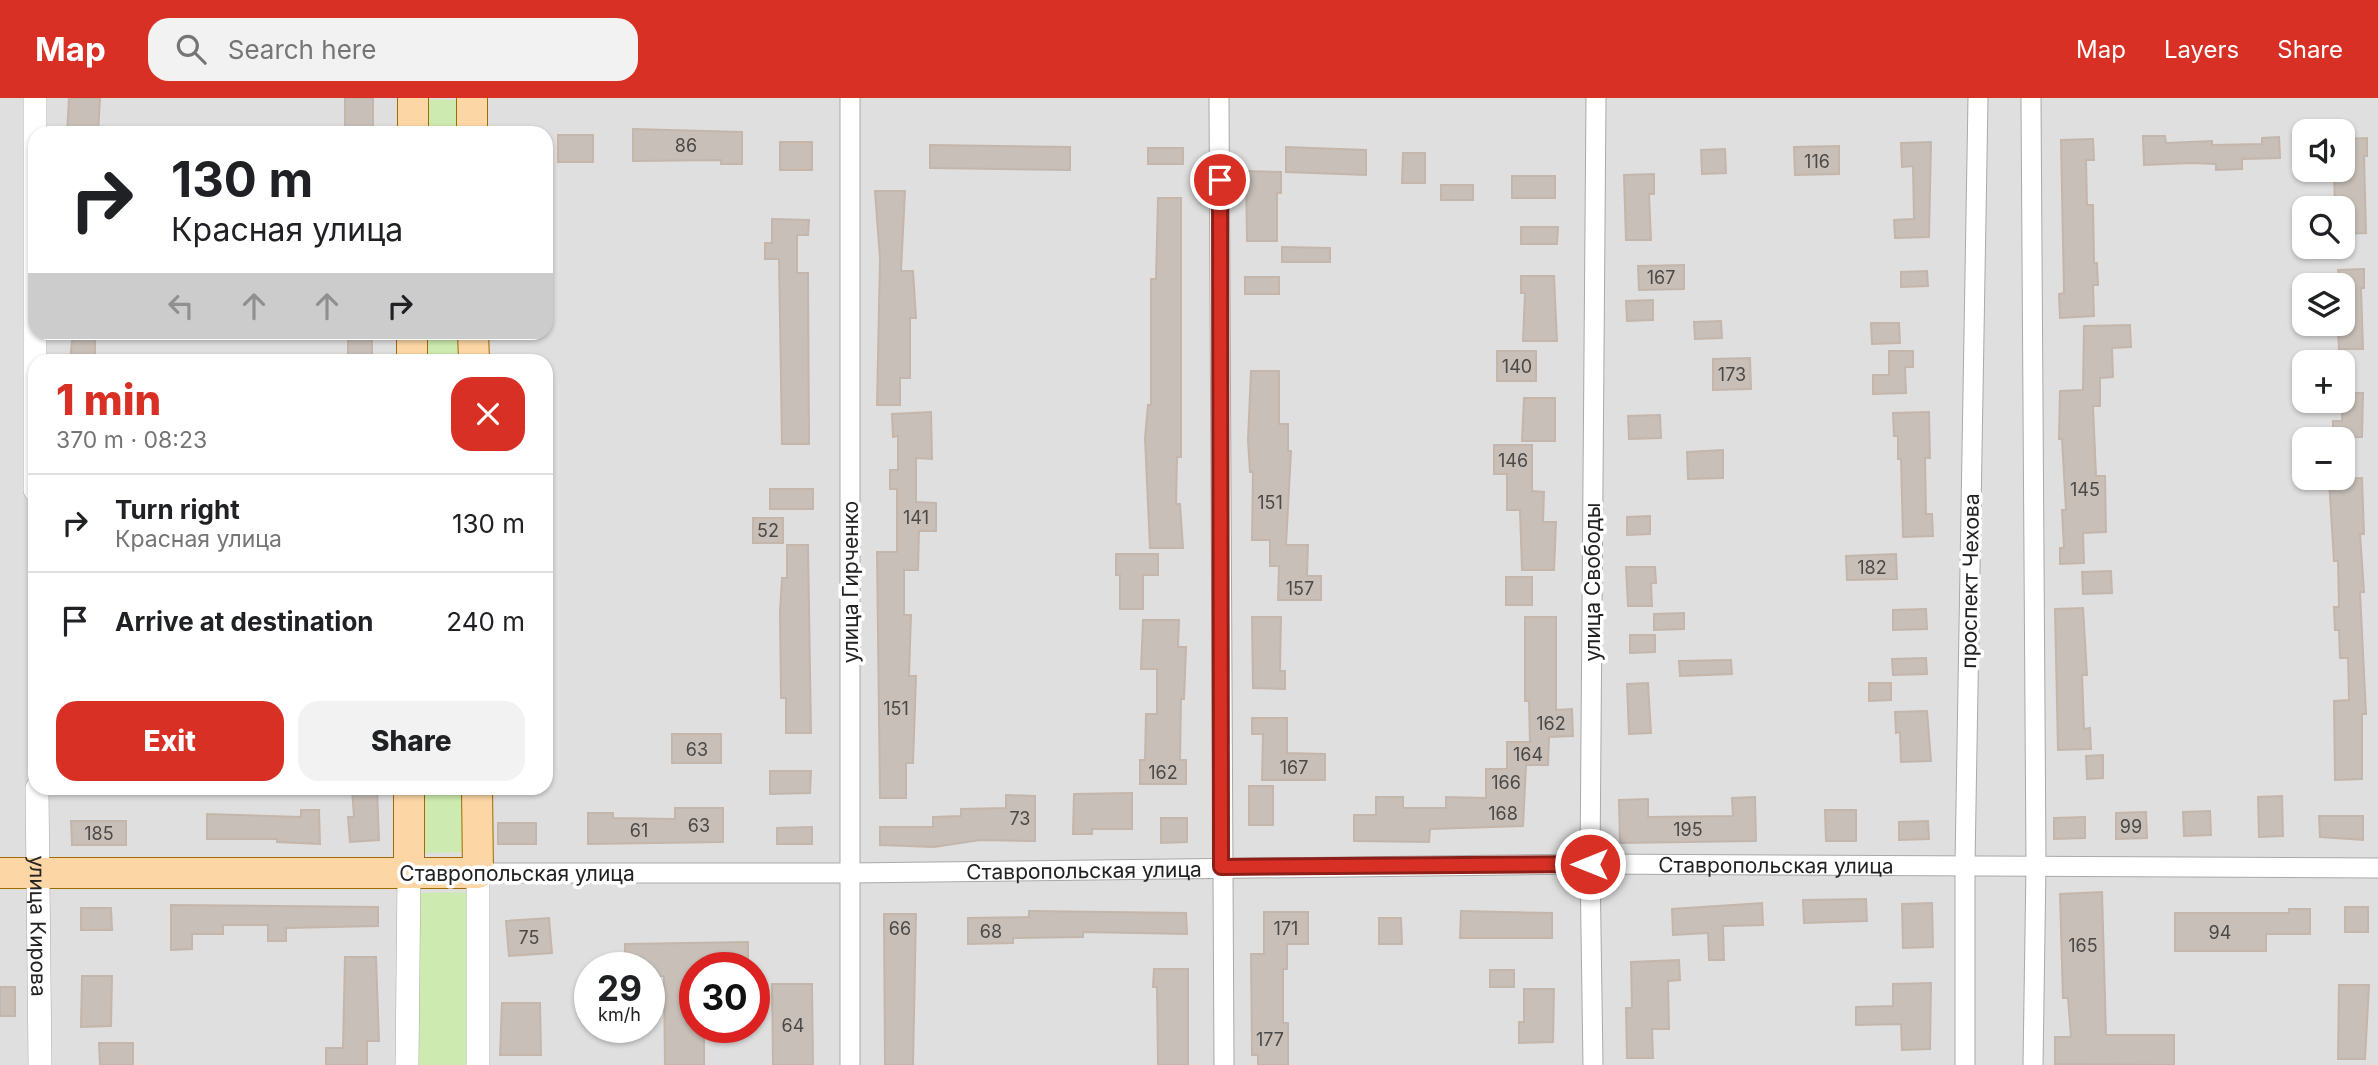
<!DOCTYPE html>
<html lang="en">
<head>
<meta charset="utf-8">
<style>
  :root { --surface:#fff; --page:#f2f2f2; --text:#202124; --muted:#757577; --line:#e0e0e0; --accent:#d93025 }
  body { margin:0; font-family:Inter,sans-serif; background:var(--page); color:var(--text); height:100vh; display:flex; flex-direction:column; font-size:26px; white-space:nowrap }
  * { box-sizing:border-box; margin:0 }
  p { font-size:23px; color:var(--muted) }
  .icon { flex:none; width:38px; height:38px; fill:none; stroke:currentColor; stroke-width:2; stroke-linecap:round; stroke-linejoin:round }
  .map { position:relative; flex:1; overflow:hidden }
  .sheet { position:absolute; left:28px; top:256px; width:525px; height:441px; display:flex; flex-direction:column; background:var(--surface); border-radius:21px; box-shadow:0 2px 5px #0004 }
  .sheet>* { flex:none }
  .banner { position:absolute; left:28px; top:28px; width:525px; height:214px; border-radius:21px; box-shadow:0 2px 5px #0004; background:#fff; color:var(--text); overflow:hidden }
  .controls { position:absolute; left:2292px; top:21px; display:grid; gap:14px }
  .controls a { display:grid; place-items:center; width:63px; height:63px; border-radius:14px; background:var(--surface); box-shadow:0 2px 5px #0004; font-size:35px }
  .speed { position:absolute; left:574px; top:854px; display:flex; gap:14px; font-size:35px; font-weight:700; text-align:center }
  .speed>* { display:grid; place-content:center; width:91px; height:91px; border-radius:50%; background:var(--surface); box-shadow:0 2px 5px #0004; line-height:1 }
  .speed small { font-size:18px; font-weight:400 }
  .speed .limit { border:10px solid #d22; background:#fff; color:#111 }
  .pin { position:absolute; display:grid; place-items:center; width:60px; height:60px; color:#fff; margin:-30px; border:4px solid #fff; border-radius:50%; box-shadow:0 2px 7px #0007 }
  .me { position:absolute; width:77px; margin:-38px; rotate:270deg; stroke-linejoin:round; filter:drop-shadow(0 0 5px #0008) }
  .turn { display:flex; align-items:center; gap:24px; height:147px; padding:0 28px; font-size:32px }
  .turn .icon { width:91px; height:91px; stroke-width:2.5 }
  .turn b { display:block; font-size:49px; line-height:60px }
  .lanes { display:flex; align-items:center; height:66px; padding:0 28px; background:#0003; justify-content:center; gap:35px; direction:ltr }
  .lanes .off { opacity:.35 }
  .round { display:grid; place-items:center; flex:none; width:74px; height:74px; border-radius:21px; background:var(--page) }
  .summary { display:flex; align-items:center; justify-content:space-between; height:119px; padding:0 28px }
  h1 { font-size:42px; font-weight:800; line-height:52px; color:var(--accent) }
  .primary-button { display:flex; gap:14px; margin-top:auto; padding:14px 28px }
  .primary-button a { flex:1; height:80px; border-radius:21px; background:var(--accent); color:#fff; font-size:28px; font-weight:800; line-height:80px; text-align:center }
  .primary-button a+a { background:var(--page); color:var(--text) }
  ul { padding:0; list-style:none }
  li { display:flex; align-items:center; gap:21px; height:98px; padding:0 28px; border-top:2px solid var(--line) }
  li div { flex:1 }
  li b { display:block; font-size:26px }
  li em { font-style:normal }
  header { display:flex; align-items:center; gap:42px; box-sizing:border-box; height:98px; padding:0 35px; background:var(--accent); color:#fff }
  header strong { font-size:33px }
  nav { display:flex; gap:38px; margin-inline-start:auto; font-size:24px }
  .search { width:490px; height:63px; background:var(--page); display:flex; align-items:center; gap:18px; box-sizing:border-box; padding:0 24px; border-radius:21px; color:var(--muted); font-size:26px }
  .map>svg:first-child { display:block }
  .residential { fill:#e0dfdf; fill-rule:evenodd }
  .grass { fill:#cdebb0 }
  .building { fill:#c7bfb8; stroke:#c4b6ab; stroke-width:2 }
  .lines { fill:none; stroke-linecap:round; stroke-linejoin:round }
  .minor-casing { stroke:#a9a9a9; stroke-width:21 }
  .tertiary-casing { stroke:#a9a9a9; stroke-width:24 }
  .primary-casing { stroke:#a06b00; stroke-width:32 }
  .minor { stroke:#fff; stroke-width:19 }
  .tertiary { stroke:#fff; stroke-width:23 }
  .primary { stroke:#fcd6a4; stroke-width:30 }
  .route-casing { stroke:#8d1f18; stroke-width:18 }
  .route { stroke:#d93025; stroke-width:12 }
  .labels { text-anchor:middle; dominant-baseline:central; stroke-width:7; stroke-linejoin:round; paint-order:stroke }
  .number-label { font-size:18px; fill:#4b4948 }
  .street-label { font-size:21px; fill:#222; stroke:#fff }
</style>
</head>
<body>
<header>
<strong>Map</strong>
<div class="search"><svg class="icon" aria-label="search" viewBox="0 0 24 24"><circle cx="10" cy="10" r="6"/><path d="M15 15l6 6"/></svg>Search here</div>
<nav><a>Map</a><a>Layers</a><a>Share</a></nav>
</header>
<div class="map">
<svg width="2378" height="967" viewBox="0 0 2378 967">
  <rect width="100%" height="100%" fill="#f2efe9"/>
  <path class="residential" d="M0,0H2378V967H0ZM2305,33H2343V72H2305ZM35,35H546V234H35ZM2305,110H2343V149H2305ZM2305,187H2343V226H2305ZM35,262H546V690H35ZM2305,264H2343V303H2305ZM2305,341H2343V380H2305ZM590,870H649V929H590ZM695,870H754V929H695Z"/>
  <path class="grass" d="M415,1L457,2V35H415Z
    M417,235H460V262H417Z
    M420,690H466L467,754L421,755Z
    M469,794L467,967H416L417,795Z"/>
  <path class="building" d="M69,0H100L98,35H67Z
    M345,0H373V35H345Z
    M633,31L742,34V66H721V62L633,63Z
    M558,37H593V64H558Z
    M2143,38H2165L2166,45L2212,43V47L2262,46V40L2279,39L2280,60L2242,61V71L2216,72V66L2192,65L2144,67Z
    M2367,40V58H2364L2366,135L2343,136V110H2335L2334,76L2343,75V41Z
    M2093,41L2094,62H2086L2087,107H2093L2094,165H2097L2098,187H2093L2094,218L2060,220L2059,196L2064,195L2061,42Z
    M780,44H812V72H780Z
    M1931,44L1929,139L1895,140L1894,122L1914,121L1913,68L1902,69L1901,45Z
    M930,47L1070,49V72L930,70Z
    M1839,48V76L1795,77L1794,49Z
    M1286,49L1366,52V77L1286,74Z
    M1148,50H1183V66H1148Z
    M1725,51L1726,75L1702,76L1701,52Z
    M1403,55H1425V85H1402Z
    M1246,73L1281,74V95H1277V143H1247Z
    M1654,76V96H1649L1651,142H1626L1624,77Z
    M1512,78H1555V100H1512Z
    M1441,87H1473V102H1441Z
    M875,93H905L901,173H913L916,220H910V280H900V307H877L880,161Z
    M1158,100H1181V359H1177L1176,406H1180L1183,450H1150L1145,340L1148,307H1151V181H1156Z
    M772,121L809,122L808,137H797V175H808L809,346H782L779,161H765V145H772Z
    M1521,129H1558L1557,146H1521Z
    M1282,149L1330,150V164H1282Z
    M1684,167V191L1639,192L1638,168Z
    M2364,171V190H2361L2363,251H2339L2338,232H2343V187H2339L2338,172Z
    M1927,173L1928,188L1901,189V174Z
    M1521,178H1554L1557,243H1523L1525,195H1521Z
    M1245,179H1279V196H1245Z
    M1653,202V222L1627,223L1626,203Z
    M1721,223L1722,240L1695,241L1694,224Z
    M1871,225H1899L1900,245L1872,246Z
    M2130,227L2131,249L2112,250L2113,279L2100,280V308H2093L2096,378H2105L2106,434L2083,435L2084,465L2060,466V450H2064L2062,412H2066L2062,341H2059L2060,293L2083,292L2084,228Z
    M73,234H95V262H70Z
    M348,234H372V262H348Z
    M1497,253H1536V283H1497Z
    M1889,253H1913V269H1905L1906,295L1873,296V277H1889Z
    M1750,260L1751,291L1713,292V261Z
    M1251,273H1279V326H1288V353H1291L1286,447H1308L1307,478H1321V502H1278L1279,468H1270V442H1252L1253,374H1250L1248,342Z
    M2343,295H2363L2362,339L2333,340V323H2342Z
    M1524,300H1555V343H1522Z
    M931,314L932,361L916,360V404L936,405V433H919L918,472H904V517H911L909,578H916L913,665H906V700H880L877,454H897V391H890V372H898V338L893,339L892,316Z
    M1929,314L1930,360H1925L1926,416H1932L1933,438L1903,439L1901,361H1898V338H1894L1893,315Z
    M1660,317L1661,340L1629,341L1628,318Z
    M1494,347H1532V393L1544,394L1543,424H1556L1554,472H1522L1520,412H1507V376H1494Z
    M1723,352V380L1688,381L1687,354Z
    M2362,380L2364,436H2360L2364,494H2360L2366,616H2362V681L2335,682L2334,603L2349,602L2348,560H2340L2339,532H2335L2334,509H2339L2338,463H2334L2329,381Z
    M770,391H813V411H770Z
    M1650,418V436L1627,437V419Z
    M753,420H783V445H753Z
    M787,447H808L811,635H786V600H781L780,514L782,480H787Z
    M1116,456H1158V477H1143V511H1120V477H1116Z
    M1896,456L1897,481L1847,482L1846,458Z
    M1626,469H1655L1656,485H1651L1652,508H1628Z
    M2111,473L2112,495L2083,496L2082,474Z
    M1506,479H1532V507H1506Z
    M2083,510L2087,577H2082L2084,631L2090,630L2091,651L2058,652L2055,511Z
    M1926,511L1927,531L1893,532V512Z
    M1684,515V531L1654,532V516Z
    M1252,519H1281L1280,573H1285V591L1253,590Z
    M1525,519H1556V612L1572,611L1573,638L1549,639L1548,667H1526L1523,728L1430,731L1429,744L1354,743V717H1376V699H1403V710H1446V699L1486,700V671H1507V644H1530L1529,603H1525Z
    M1143,522H1179L1178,549H1186L1184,601H1181L1180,662H1186V686H1140V662H1145L1146,616H1157V571H1141Z
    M1630,537H1655V554L1630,555Z
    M1926,560L1927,576L1893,577L1892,561Z
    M1731,562L1732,576L1680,578L1679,563Z
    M1648,585L1651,635L1629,636L1627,586Z
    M1869,585H1891V602L1869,603Z
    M1927,613L1931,663L1901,664L1900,634L1896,635L1895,614Z
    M1252,620H1287V655L1325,656V682H1262L1263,636H1252Z
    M672,636H721V665H672Z
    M2103,657V680L2087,681L2086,658Z
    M770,673H811L810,695L770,696Z
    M1249,688H1273V727H1249Z
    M352,690H377L379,742L350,744L348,719H354Z
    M1132,695V731H1092V736H1073L1074,696Z
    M1006,697L1035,698V743L980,742L934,749L880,747V729H933V719L961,718V711L1006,710Z
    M2282,698L2283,738L2259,739L2258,699Z
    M1755,699L1756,743L1620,745L1619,702L1648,701V719L1733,718L1732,700Z
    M675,710H723V744L588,746V715H613V720L675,721Z
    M301,712H319L320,746L277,744V741H207V716L301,719Z
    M1825,712H1856V743H1826Z
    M2210,713L2211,737L2184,738L2183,714Z
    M2146,714L2147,740L2116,741V715Z
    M2319,718H2363V742L2320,739Z
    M2085,719V740L2054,741V720Z
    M1161,720H1187V744L1161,745Z
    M71,723H126V747H72Z
    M1928,723L1929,741L1899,742V724Z
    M498,725H536V746H498Z
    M812,729V746H777V730Z
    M2102,794L2106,937H2174V967L2055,966V939H2071L2068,900H2063L2060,796Z
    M1866,801L1867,823L1804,825L1803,802Z
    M1762,805L1763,827L1723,828L1724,862H1709L1708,835L1673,837L1672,811Z
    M1932,805L1933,849L1903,850L1902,806Z
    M171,807L378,809V828L286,830V843H268V827H223V836H192V851L171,852Z
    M2345,809H2368V834H2345Z
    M81,810H111L112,832H81Z
    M2289,811H2310V836H2266V853H2175V815H2289Z
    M1029,813L1186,815L1187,836L1083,834V839L1013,840V845L968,846V820L1029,819Z
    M1461,813L1552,815V840H1460Z
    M1264,814H1308V846H1287V871H1283V925H1288V967H1258V957H1252L1251,856H1264Z
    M884,816H916L913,967H885Z
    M549,820L552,855L509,858L506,823Z
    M1379,820H1401L1402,846H1379Z
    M748,844V870H695V929H704V967H665L664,878H649V870H625V846Z
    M345,859H376L379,943H367V967H326V950H343Z
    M1679,862L1680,882L1668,883L1669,931H1652L1653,960H1627L1626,910H1632L1631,864Z
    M1154,871H1188V967H1158L1157,889H1153Z
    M1490,872H1514V889H1490Z
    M82,878H112L111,928L81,929Z
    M1931,885L1930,951L1902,952L1901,926L1856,927V909L1893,908V886Z
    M772,886H812L813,967H773Z
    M2339,887H2369L2365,961H2338Z
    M0,889H15V918H0Z
    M1524,891H1554L1553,944L1519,945V924H1524Z
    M502,905H540L541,957H500Z
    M99,945H133V967H100Z"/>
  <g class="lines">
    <g class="minor-casing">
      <g id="minor">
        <path d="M850,0V967"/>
        <path d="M1219,0L1224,967"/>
        <path d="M2031,0L2036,767L2033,967"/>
        <path id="s1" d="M478,775H850L1590,766L2378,770"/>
        <path d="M1593,967L1590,766L1596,0"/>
        <path d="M1965,967V766L1978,0"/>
      </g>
    </g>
    <g class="tertiary-casing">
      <g id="tertiary">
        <path d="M35,0V392"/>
        <path id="s2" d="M37,690L40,967"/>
        <path d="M478,775V967"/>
        <path d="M407,967L409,775"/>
      </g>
    </g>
    <g class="primary-casing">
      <path id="primary" d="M472,0V35
        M413,35V0
        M473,234L474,262
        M412,262V234
        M0,775H478L477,690
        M409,775V690"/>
    </g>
    <use href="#minor" class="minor"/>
    <use href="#tertiary" class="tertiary"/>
    <use href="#primary" class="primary"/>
  </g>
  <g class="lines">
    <g class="route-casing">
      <path id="route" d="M1220,82L1221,769L1590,766"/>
    </g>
    <use href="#route" class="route"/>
  </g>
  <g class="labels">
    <g class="number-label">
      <text x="686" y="47">86</text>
      <text x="1817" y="63">116</text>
      <text x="1661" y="179">167</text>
      <text x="1517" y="268">140</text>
      <text x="1732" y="276">173</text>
      <text x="1513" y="362">146</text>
      <text x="2085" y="391">145</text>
      <text x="1270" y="404">151</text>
      <text x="916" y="419">141</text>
      <text x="768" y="432">52</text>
      <text x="1872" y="469">182</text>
      <text x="1300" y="490">157</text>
      <text x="896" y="610">151</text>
      <text x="1551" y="625">162</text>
      <text x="697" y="651">63</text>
      <text x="1528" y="656">164</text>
      <text x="1294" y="669">167</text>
      <text x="1163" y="674">162</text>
      <text x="1506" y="684">166</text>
      <text x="1503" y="715">168</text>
      <text x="1020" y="720">73</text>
      <text x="699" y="727">63</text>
      <text x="2131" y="728">99</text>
      <text x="1688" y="731">195</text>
      <text x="639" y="732">61</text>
      <text x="99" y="735">185</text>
      <text x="900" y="830">66</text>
      <text x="1286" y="830">171</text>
      <text x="991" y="833">68</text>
      <text x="2220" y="834">94</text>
      <text x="529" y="839">75</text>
      <text x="2083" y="847">165</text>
      <text x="793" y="927">64</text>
      <text x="1270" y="941">177</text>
    </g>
    <g class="street-label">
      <text transform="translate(1970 483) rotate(-89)">проспект Чехова</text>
      <text transform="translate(850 484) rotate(-90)">улица Гирченко</text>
      <text transform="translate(1592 484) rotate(-90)">улица Свободы</text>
      <text stroke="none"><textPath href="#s1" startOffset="1298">Ставропольская улица</textPath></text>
      <text stroke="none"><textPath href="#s1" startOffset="606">Ставропольская улица</textPath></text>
      <text x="517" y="775">Ставропольская улица</text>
      <text stroke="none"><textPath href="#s2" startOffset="138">улица Кирова</textPath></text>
    </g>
  </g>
</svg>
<div class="controls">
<a><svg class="icon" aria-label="sound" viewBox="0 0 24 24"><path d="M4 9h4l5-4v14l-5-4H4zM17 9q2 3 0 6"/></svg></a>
<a><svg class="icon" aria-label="search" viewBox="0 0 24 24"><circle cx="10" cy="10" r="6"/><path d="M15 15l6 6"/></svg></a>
<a><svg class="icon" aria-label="layers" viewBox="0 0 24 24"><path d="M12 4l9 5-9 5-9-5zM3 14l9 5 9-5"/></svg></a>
<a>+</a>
<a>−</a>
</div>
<div class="speed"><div>29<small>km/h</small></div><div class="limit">30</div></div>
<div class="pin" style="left:1220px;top:82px;background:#d93025"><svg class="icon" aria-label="arrive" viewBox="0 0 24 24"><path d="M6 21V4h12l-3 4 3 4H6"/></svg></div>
<svg class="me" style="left:1590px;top:766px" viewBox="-20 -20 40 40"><circle r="17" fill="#d93025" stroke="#fff" stroke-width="3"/><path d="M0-11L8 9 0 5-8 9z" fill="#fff"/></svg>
<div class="banner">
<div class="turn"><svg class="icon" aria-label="right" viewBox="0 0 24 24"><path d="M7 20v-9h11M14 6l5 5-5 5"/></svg><div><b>130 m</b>Красная улица</div></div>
<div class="lanes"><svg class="icon off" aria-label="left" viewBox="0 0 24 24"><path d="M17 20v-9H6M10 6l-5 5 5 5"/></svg><svg class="icon off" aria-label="ahead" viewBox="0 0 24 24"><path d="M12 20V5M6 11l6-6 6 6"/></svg><svg class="icon off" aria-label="ahead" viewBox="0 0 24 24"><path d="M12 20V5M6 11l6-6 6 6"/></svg><svg class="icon" aria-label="right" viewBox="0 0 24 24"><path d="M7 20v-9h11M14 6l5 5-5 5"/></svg></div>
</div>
<section class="sheet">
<div class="summary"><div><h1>1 min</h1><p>370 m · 08:23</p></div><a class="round" style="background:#d93025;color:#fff"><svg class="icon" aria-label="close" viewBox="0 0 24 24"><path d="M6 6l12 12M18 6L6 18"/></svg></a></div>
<ul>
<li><svg class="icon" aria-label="right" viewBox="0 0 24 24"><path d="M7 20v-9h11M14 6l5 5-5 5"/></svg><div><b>Turn right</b><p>Красная улица</p></div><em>130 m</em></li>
<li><svg class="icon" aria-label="arrive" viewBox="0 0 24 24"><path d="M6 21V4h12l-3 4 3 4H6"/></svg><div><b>Arrive at destination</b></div><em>240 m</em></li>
</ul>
<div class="primary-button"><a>Exit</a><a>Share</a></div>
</section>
</div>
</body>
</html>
